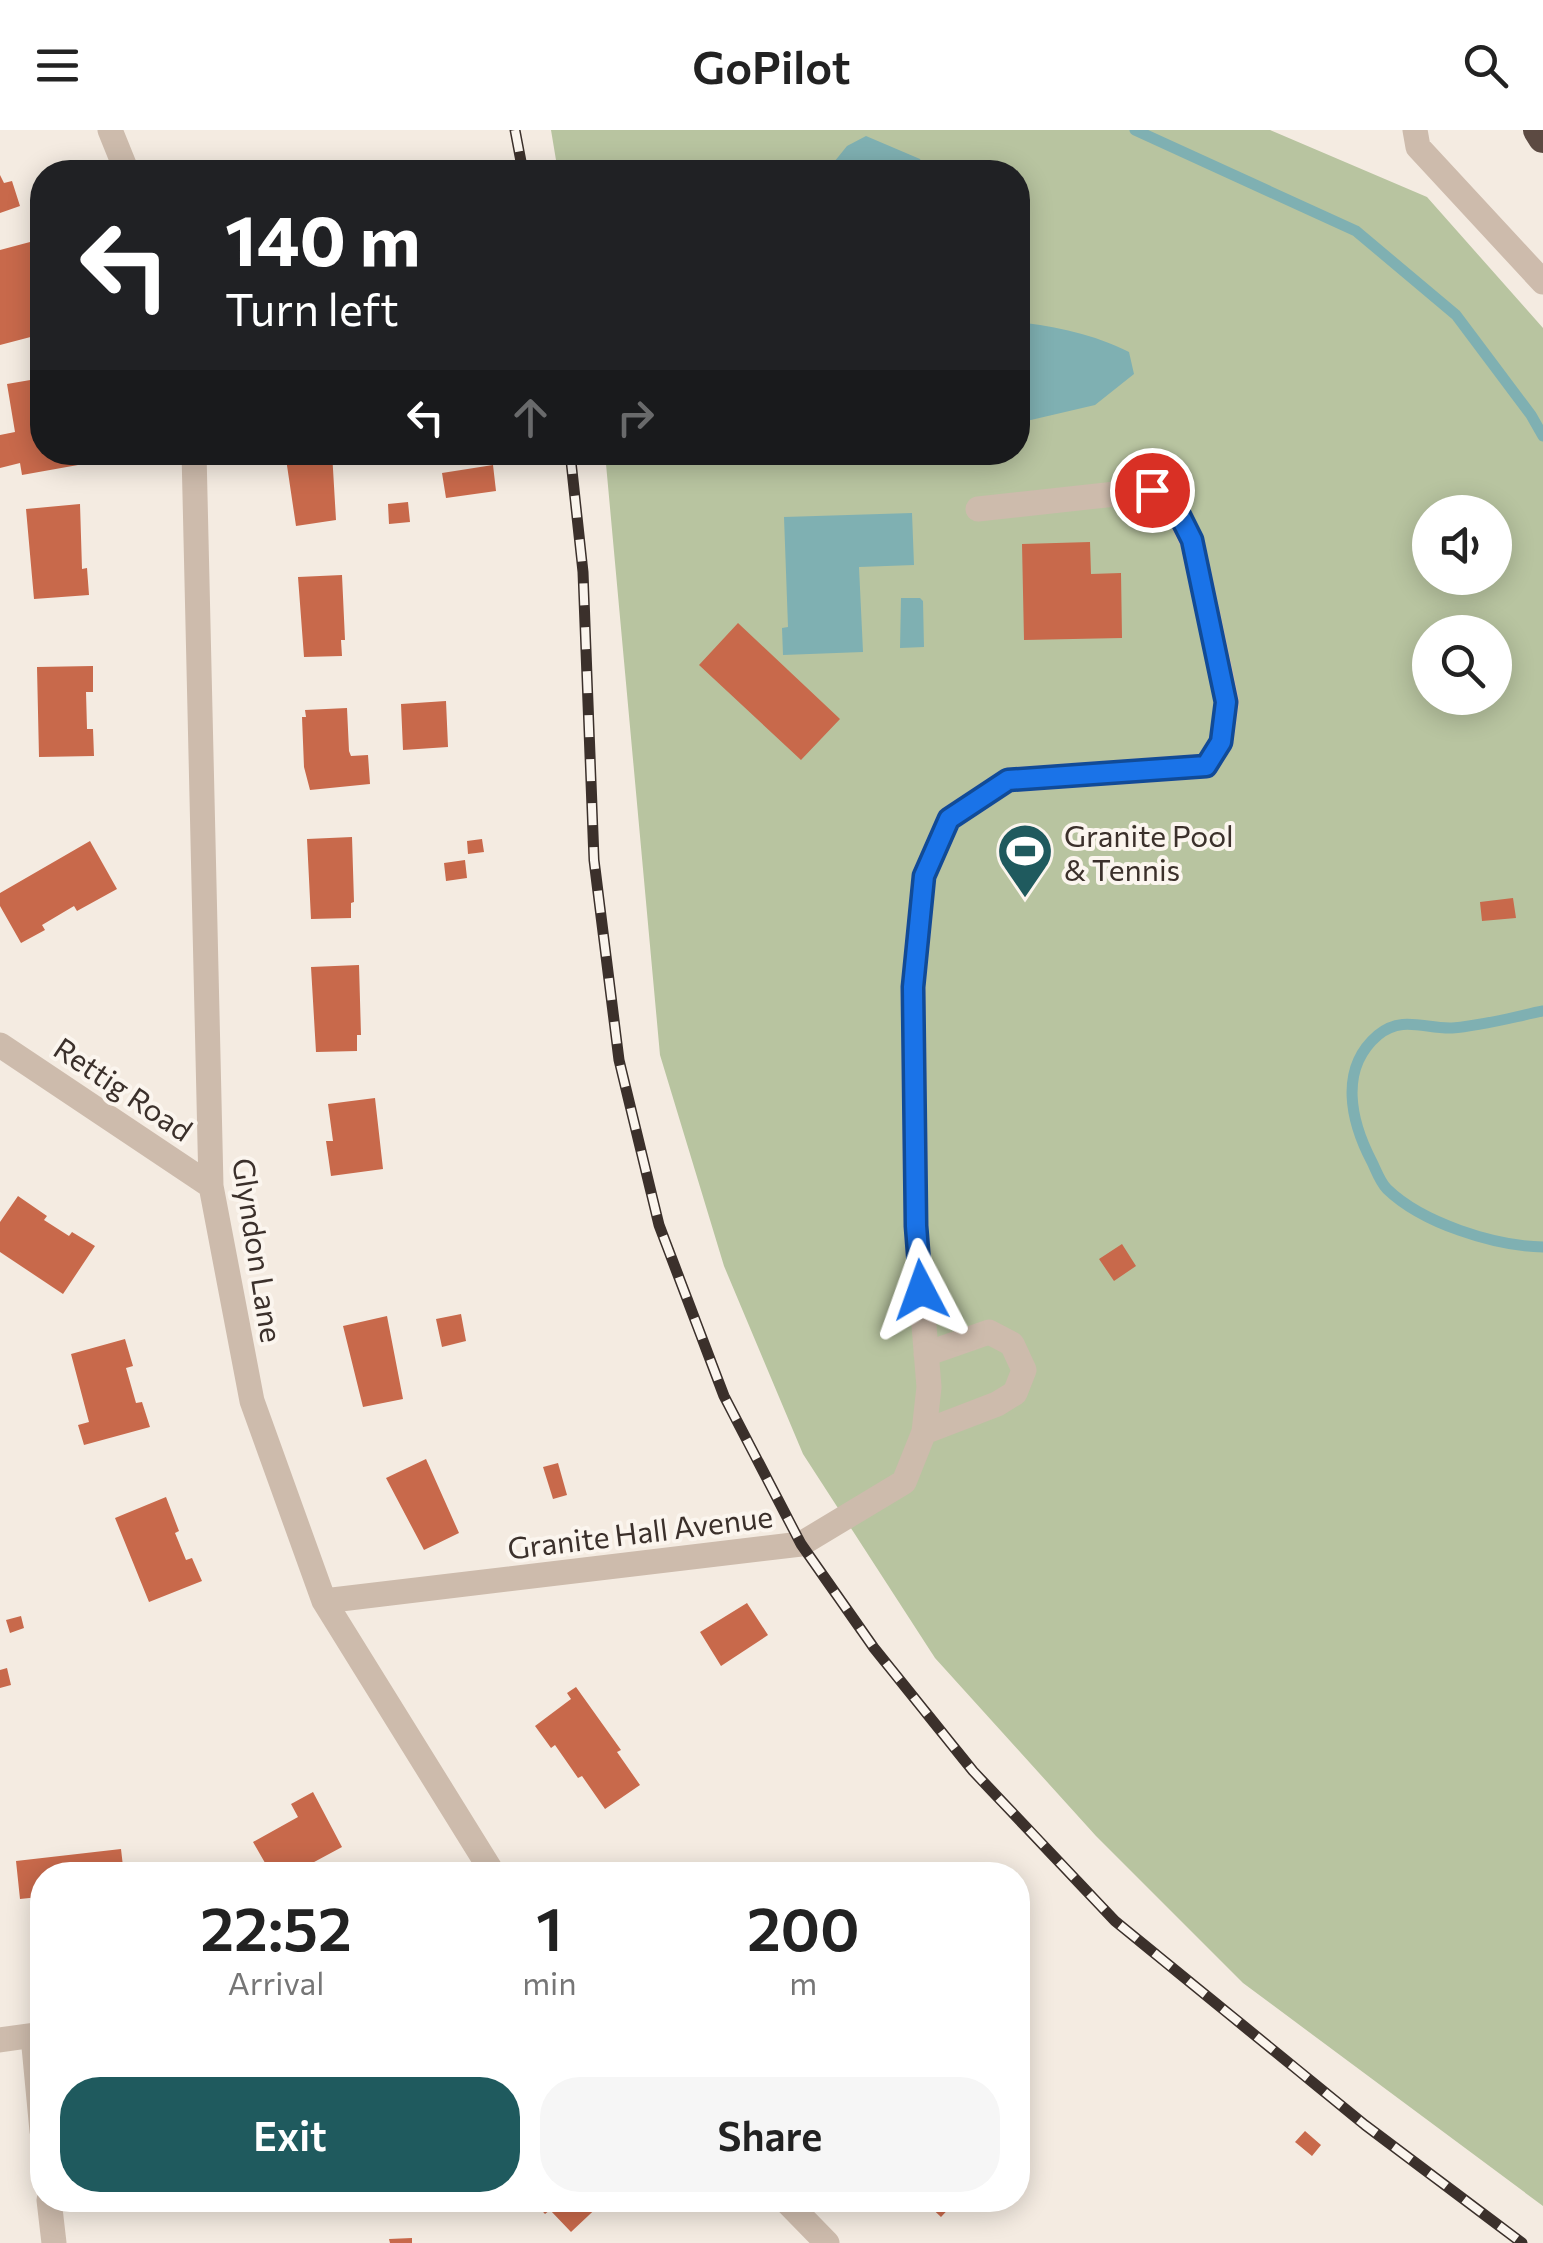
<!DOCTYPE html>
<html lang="en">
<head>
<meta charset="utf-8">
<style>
  :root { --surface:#fff; --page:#f6f6f6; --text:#222; --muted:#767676; --accent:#1f5a5e }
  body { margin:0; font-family:Commissioner,sans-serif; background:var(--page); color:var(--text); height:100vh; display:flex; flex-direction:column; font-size:38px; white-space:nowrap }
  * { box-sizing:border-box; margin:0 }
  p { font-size:32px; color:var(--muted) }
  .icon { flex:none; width:55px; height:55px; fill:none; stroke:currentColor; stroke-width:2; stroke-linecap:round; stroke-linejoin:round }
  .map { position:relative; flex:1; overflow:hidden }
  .drawer { position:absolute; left:30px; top:1732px; width:1000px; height:350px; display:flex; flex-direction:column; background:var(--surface); border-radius:40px; box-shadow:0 5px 25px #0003 }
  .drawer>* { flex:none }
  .top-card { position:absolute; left:30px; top:30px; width:1000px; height:305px; border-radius:40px; box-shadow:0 5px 25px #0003; background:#202124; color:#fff; overflow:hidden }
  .controls { position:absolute; left:1412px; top:365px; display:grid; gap:20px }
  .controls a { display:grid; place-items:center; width:100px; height:100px; border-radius:50%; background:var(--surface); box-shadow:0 5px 25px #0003; font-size:50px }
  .pin { position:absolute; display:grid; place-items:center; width:85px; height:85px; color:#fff; margin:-42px; border:5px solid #fff; border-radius:50%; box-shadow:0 2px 10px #0007 }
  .me { position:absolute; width:110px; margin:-55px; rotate:356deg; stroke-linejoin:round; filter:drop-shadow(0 0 8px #0008) }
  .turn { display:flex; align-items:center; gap:35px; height:210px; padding:0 30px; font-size:45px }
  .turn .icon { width:130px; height:130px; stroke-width:2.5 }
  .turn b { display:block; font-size:70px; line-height:85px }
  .lanes { display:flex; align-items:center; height:95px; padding:0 30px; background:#0003; justify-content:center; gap:50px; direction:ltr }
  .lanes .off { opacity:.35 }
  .eta { display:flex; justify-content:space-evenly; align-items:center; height:170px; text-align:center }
  .eta b { font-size:60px; font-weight:600; line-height:70px }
  .button { display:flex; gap:20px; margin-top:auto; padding:20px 30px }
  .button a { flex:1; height:115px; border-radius:40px; background:var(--accent); color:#fff; font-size:40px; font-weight:600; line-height:115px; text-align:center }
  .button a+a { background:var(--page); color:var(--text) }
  header { display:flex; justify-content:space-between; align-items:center; height:130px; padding:0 30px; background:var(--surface); font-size:45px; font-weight:600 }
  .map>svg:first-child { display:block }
  .green { fill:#b8c4a0; fill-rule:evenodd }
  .water { fill:#7fb0b2 }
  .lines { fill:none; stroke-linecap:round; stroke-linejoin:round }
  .stream { stroke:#7fb0b2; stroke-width:11 }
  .building { fill:#c8694b }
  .minor { stroke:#cdbbac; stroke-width:25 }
  .highway { stroke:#5c4a42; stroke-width:30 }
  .rail-casing { stroke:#3b302b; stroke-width:11 }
  .rail { stroke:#fbf5ee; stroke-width:8; stroke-dasharray:22; stroke-linecap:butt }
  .route-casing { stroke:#114b97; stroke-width:25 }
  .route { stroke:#1a73e8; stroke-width:18 }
  .labels { text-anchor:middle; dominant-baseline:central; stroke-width:8; stroke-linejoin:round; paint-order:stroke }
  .poi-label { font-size:30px; fill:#3b302b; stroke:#fbf5ee; text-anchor:start }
  .street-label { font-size:30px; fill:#3b302b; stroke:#fbf5ee }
</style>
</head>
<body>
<header><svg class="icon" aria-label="menu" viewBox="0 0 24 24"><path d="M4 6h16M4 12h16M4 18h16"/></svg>GoPilot<svg class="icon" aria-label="search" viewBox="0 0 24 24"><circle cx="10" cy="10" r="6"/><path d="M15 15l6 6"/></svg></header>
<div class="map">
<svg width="1543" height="2113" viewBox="0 0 1543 2113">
  <rect width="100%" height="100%" fill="#f4ebe1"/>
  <path class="green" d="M551,0H1270L1427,67L1543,198V2076L1243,1853L1096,1706L935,1528L803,1324L724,1136L660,925L605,323L1018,322V42H558ZM1430,382H1495V448H1430ZM1430,502H1495V568H1430Z"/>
  <path class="water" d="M866,6L920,29L927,42H826L847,16Z
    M1018,192C1058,197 1093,204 1129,222L1134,244L1095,275L1018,293Z
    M912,383L914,435L859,437L863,522L783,525L782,498L788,497L784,387Z
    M901,468H920L923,471L924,517L900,518Z"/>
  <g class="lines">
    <path class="stream" d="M1135,0L1356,101L1456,185L1531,285L1543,306
      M1543,881C1513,887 1482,896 1452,898C1425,899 1402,885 1378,905C1338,939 1351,992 1372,1032C1376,1040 1380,1052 1387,1059C1422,1093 1494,1116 1543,1117"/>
  </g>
  <path class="building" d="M0,45L4,53L12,51L20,76L0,83Z
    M30,112L39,149L33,151L40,178L42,177V204L0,215V120Z
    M42,248V322H76L78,335L22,345L20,333L0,338V305L15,302L7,254Z
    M285,322H332L336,390L296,396Z
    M493,335L496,361L446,368L442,343Z
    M408,372L410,392L389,394L388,374Z
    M80,374L82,439L87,438L89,465L34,469L26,379Z
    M1090,412L1091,444L1121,443L1122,508L1024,510L1022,414Z
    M342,445L345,510H341L342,526L304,527L298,447Z
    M738,493L840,589L801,630L699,535Z
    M93,536V562H86L87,599H93L94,626L39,627L37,537Z
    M446,571L448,617L403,620L401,574Z
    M347,578L349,621L351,626L368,625L370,654L310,660L304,637L302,587H306L305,580Z
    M352,707L354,772L351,773V788L311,789L307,709Z
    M482,709L484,722L468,724L467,711Z
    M90,711L117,759L77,781L74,776L42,795L45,800L21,813L0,776V763Z
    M465,730L467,748L446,751L444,733Z
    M1513,768L1516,788L1482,791L1480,772Z
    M359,835L361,905H357V921L316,922L311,837Z
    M375,968L383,1039L331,1046L326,1011H333L328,974Z
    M18,1066L47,1086L44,1090L69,1106L72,1102L95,1116L63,1164L0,1122V1092Z
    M1122,1114L1136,1136L1114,1151L1099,1129Z
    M461,1184L466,1211L442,1217L436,1189Z
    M387,1186L403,1269L363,1277L343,1196Z
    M125,1209L133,1236L126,1238L136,1273L142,1272L150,1297L84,1315L78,1295L89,1292L71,1224Z
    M426,1329L459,1403L424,1420L386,1348Z
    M558,1333L567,1365L553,1369L543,1337Z
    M166,1367L179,1401L175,1403L186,1430L192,1428L202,1451L149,1472L115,1388Z
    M747,1473L768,1505L721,1536L700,1502Z
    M21,1486L24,1498L10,1503L6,1490Z
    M7,1538L11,1555L0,1558V1540Z
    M576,1557L621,1620L617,1622L640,1655L605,1679L582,1646L578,1648L555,1615L551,1618L535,1596L571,1569L567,1563Z
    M313,1662L342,1717L290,1745H272L253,1712L298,1687L291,1674Z
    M121,1719L124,1745H42V1780H40L39,1767L20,1769L16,1731Z
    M1305,2001L1321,2015L1312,2026L1295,2012Z
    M532,2070H605L571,2102L550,2080L545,2084Z
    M923,2070H957L941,2087Z
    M412,2108V2113H390L389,2109Z"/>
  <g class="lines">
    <path class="minor" d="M110,0L127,42
      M1415,0L1418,17L1543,152
      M194,322L211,1056L252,1271L324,1471L494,1745
      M0,915L211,1056
      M924,1302L997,1274L1015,1263L1024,1240L1012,1214L989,1202L926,1224
      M324,1471L801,1414L904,1352L924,1302L929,1257L916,1097L913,857L924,746L949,689L1008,650L1206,636L1221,612L1227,572L1192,411L1173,374L1152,360L978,379
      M33,1906L42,2001
      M0,1910L42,1904
      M49,2070L54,2113
      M785,2070L827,2113"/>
    <path class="highway" d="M1538,0L1543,8"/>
    <g class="rail-casing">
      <path id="rail" d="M515,0L523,42
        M570,322L583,442L594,730L619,930L659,1095L724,1266L801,1414L874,1518L973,1641L1115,1791L1365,1995L1522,2113"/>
    </g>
    <use href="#rail" class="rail"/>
  </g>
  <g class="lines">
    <g class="route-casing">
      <path id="route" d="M921,1160L916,1096L913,857L924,746L949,689L1008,650L1206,636L1221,612L1226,572L1192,410L1174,374L1152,360"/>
    </g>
    <use href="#route" class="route"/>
  </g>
  <defs>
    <g id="stadium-pin" transform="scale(2.875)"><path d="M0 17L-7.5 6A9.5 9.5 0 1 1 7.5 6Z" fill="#1f5a5e" stroke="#fbf5ee"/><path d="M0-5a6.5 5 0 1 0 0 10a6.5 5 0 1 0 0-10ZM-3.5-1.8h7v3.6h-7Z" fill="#fff"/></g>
  </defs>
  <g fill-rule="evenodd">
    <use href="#stadium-pin" x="1025" y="721"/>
  </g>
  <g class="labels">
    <g class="poi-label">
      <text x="1064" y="704">Granite Pool<tspan x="1064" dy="34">&amp; Tennis</tspan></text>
    </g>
    <g class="street-label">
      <text transform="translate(124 958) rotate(34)">Rettig Road</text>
      <text transform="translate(259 1120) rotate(81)">Glyndon Lane</text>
      <text transform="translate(640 1401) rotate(-7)">Granite Hall Avenue</text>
    </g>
  </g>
</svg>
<div class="controls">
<a><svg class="icon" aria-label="sound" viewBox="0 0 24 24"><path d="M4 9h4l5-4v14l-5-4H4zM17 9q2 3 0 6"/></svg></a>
<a><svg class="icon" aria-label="search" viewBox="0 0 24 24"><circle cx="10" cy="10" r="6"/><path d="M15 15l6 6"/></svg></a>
</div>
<div class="pin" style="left:1152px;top:360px;background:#d93025"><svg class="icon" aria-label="arrive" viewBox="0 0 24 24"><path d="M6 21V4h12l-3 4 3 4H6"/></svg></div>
<svg class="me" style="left:921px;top:1160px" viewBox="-20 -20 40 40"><path d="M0-17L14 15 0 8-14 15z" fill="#1a73e8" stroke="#fff" stroke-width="4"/></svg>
<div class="top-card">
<div class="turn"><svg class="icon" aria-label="left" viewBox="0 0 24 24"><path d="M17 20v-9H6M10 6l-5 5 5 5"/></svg><div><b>140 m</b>Turn left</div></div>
<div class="lanes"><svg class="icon" aria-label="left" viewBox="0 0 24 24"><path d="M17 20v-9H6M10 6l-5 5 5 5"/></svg><svg class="icon off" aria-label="ahead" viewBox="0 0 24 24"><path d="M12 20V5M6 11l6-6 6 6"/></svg><svg class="icon off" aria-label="right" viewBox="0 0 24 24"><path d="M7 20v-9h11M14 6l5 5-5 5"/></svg></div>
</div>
<section class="drawer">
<div class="eta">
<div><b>22:52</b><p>Arrival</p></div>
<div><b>1</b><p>min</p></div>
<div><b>200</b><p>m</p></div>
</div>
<div class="button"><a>Exit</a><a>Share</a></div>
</section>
</div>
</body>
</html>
